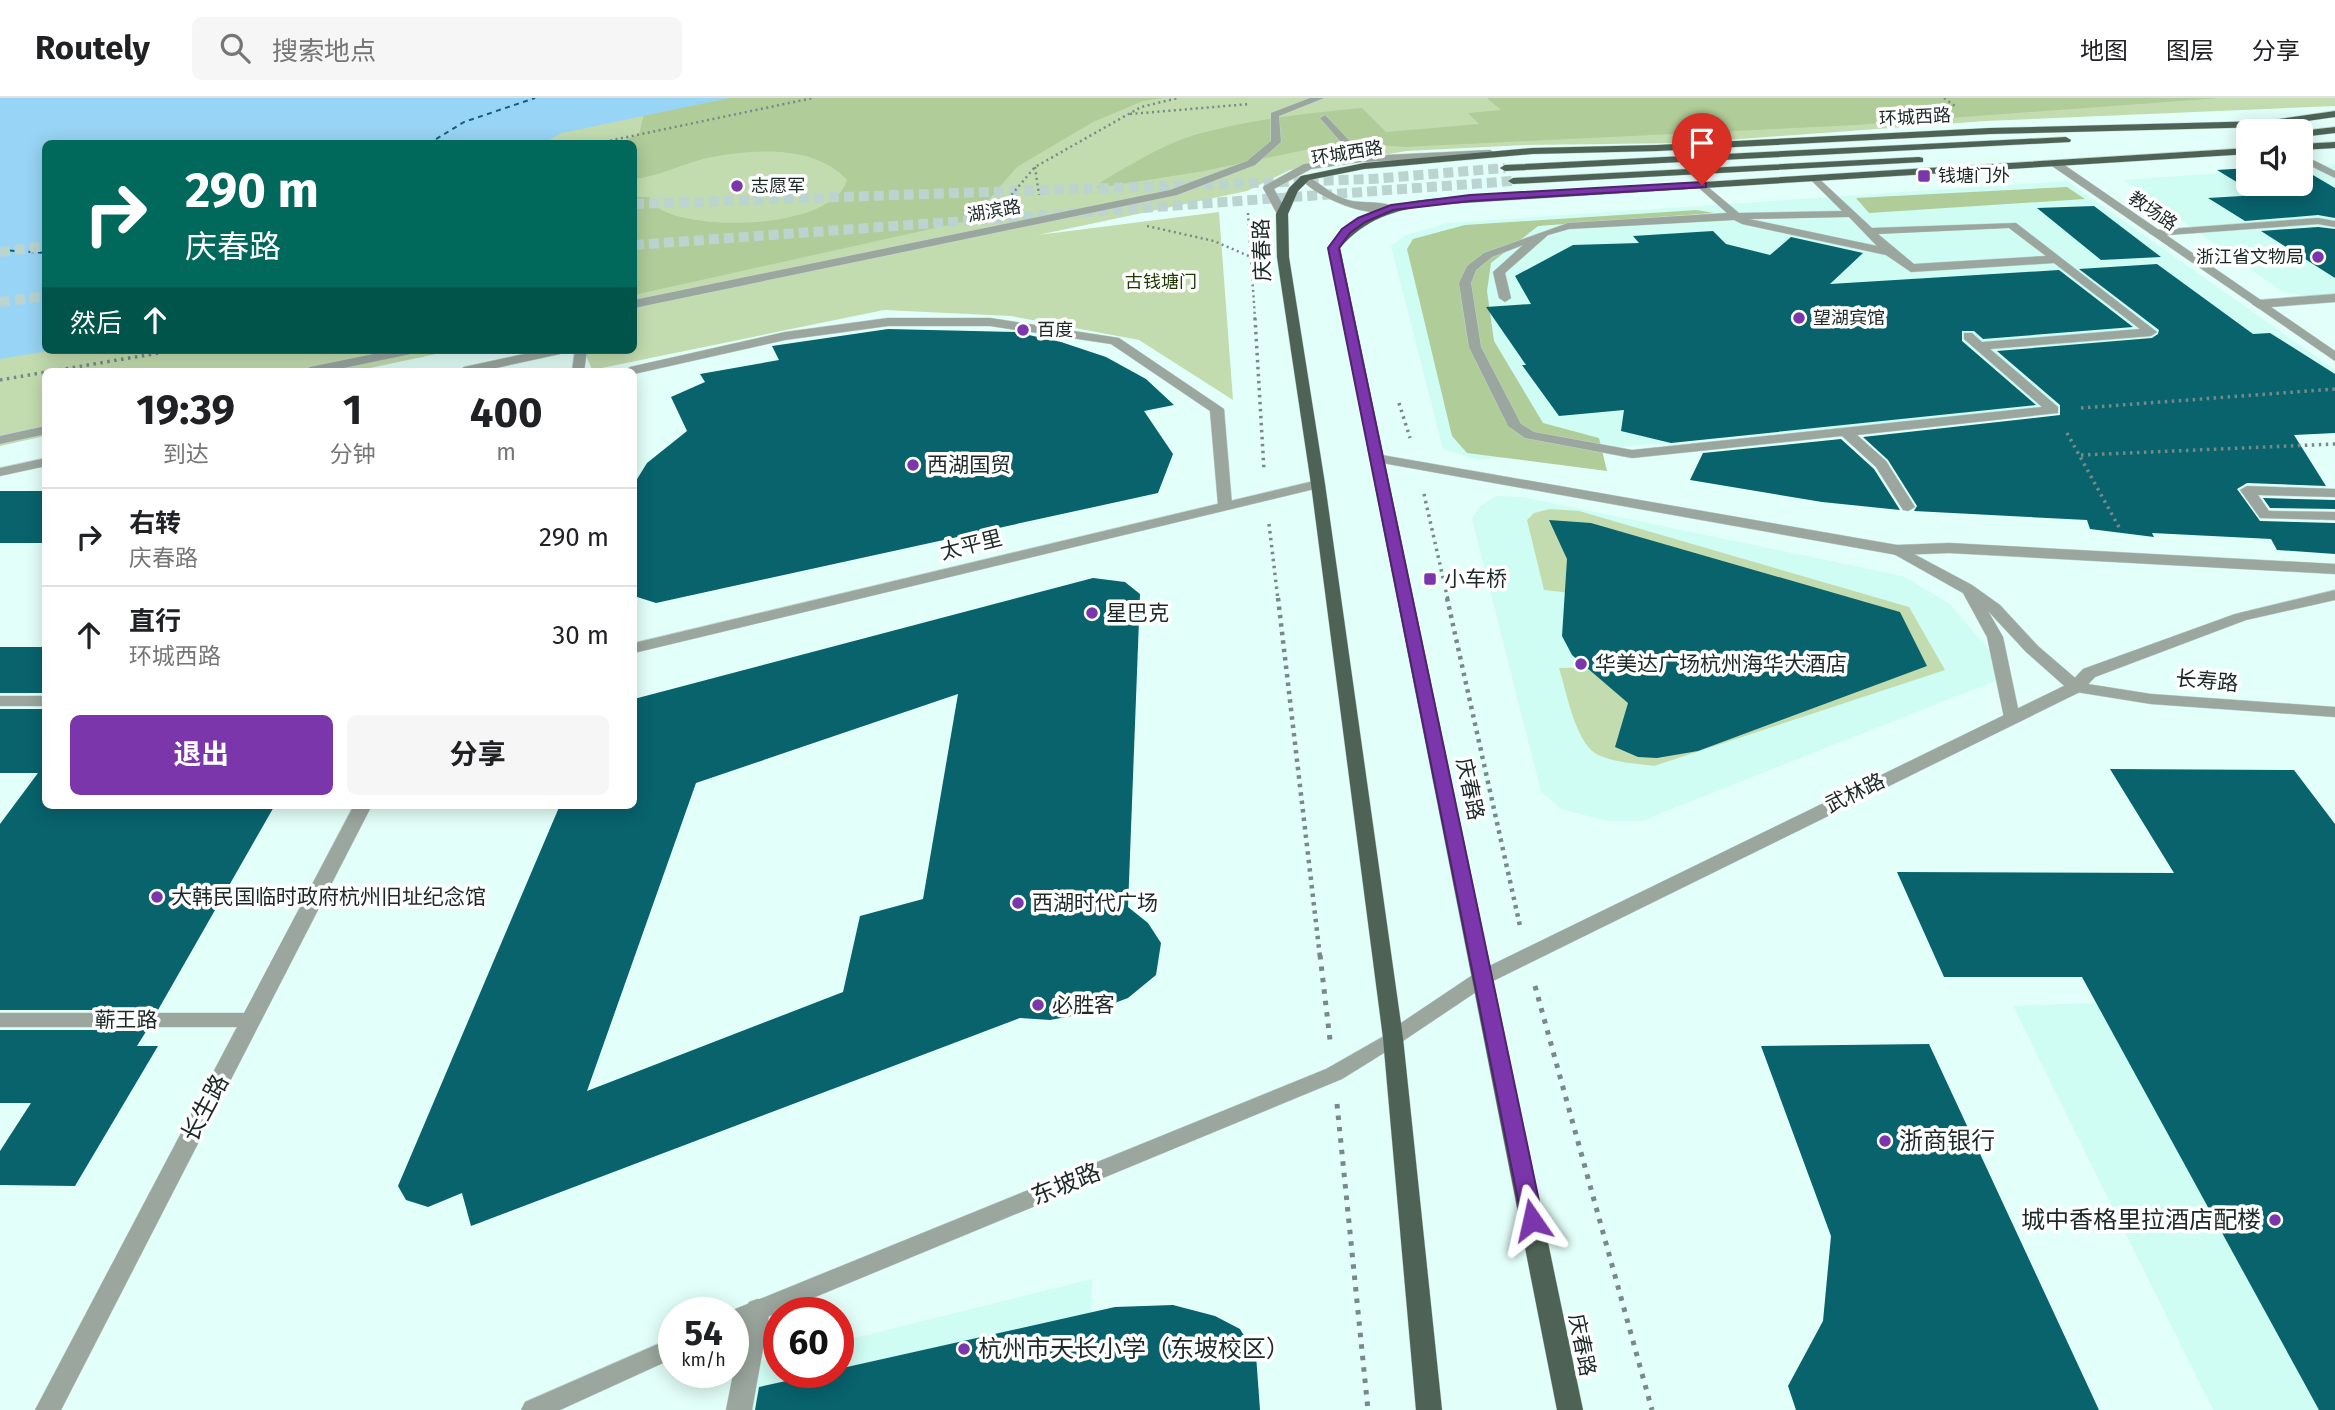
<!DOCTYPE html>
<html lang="zh">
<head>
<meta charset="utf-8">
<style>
  :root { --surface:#fff; --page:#f6f6f6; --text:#202124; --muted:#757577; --line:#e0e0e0; --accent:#7a36aa }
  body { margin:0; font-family:"Fira Sans","Noto Sans SC",sans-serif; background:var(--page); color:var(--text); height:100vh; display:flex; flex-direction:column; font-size:26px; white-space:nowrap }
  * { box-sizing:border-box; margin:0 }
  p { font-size:23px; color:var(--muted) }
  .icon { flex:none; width:38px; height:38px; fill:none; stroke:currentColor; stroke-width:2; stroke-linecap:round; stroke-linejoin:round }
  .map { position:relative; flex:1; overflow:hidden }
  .side { position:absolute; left:42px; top:270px; width:595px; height:441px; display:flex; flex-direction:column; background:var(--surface); border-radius:10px; box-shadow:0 4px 18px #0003 }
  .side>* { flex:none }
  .guide { position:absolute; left:42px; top:42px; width:595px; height:214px; border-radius:10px; box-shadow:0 4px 18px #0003; background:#00695c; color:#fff; overflow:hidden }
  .tools { position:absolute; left:2236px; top:21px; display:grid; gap:14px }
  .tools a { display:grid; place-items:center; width:77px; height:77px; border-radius:10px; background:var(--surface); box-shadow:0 4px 18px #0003; font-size:35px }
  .speed { position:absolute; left:658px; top:1199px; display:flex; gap:14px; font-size:35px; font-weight:700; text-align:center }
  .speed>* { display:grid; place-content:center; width:91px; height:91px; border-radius:50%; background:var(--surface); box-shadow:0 4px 18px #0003; line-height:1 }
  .speed small { font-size:18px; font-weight:400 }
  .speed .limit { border:10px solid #d22; background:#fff; color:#111 }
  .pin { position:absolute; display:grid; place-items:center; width:60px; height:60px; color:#fff; margin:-72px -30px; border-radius:50% 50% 50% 0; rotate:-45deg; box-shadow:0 0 7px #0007 }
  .pin .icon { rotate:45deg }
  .me { position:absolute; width:77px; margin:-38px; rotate:349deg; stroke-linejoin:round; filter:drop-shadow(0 0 5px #0008) }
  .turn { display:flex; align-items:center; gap:24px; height:147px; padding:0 28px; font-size:32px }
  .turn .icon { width:91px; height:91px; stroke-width:2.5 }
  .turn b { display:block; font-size:49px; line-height:60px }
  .then { display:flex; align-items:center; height:66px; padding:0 28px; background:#0003; gap:14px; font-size:26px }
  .eta { display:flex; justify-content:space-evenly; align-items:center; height:119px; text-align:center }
  .eta b { font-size:42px; font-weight:700; line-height:49px }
  .action { display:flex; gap:14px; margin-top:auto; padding:14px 28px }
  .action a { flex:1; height:80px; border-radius:10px; background:var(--accent); color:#fff; font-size:28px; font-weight:700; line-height:80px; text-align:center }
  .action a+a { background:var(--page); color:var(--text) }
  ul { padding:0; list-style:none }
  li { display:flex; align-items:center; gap:21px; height:98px; padding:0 28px; border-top:2px solid var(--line) }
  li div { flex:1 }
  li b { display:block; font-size:26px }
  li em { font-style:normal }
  header { display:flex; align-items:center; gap:42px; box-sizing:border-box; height:98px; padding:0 35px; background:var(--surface); border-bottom:2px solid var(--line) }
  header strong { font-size:33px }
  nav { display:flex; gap:38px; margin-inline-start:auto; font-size:24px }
  .search { width:490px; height:63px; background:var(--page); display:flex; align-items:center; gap:18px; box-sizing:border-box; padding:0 24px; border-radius:10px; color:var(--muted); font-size:26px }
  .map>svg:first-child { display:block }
  .built { fill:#cffcf3 }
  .green { fill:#c3dcaf }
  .forest { fill:#b0cc99 }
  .water { fill:#98d4f5 }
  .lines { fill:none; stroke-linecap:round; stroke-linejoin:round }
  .ferry { stroke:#155f7e; stroke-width:2; stroke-dasharray:5 4.5; stroke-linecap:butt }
  .building { fill:#08636d; fill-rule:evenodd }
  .primary-tunnel { stroke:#bbd4cf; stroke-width:10; stroke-dasharray:10 5; stroke-linecap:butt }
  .service-casing { stroke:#bfd8d3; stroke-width:1 }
  .pedestrian-casing { stroke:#bfd8d3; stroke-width:1 }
  .minor-casing { stroke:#bfd8d3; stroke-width:1 }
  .tertiary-casing { stroke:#bfd8d3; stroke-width:1 }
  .primary-casing { stroke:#bfd8d3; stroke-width:1 }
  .path-far3 { stroke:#778a87; stroke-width:2.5; stroke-dasharray:2 3.5; stroke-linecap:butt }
  .path-far2 { stroke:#778a87; stroke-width:3.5; stroke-dasharray:2.5 4.5; stroke-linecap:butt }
  .path-far1 { stroke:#778a87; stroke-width:4.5; stroke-dasharray:3.5 5; stroke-linecap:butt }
  .path { stroke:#778a87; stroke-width:5; stroke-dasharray:4.5 7; stroke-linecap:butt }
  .service { fill:#9aa69e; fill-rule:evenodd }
  .pedestrian { fill:#9aa69e; fill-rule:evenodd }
  .minor { fill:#9aa69e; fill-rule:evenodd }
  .tertiary { fill:#9aa69e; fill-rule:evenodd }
  .primary { fill:#4e6356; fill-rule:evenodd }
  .route { fill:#7a36aa; stroke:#4f236e; stroke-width:2 }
  .poi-dot { fill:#7a36aa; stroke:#fff; stroke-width:2.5 }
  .labels { text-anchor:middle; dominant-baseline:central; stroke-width:7; stroke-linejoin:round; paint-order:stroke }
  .far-street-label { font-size:18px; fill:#1c2927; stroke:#fff }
  .far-poi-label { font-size:18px; fill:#1c2927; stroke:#fff; text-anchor:start }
  .far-park-label { font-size:18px; fill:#1f3800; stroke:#fff }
  .street-label { font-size:21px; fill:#1c2927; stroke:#fff }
  .poi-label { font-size:21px; fill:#1c2927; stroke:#fff; text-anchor:start }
  .near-street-label { font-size:24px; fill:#1c2927; stroke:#fff }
  .near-poi-label { font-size:24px; fill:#1c2927; stroke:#fff; text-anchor:start }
</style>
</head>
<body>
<header>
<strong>Routely</strong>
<div class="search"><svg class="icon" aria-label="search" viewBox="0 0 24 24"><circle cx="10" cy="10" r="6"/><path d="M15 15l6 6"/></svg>搜索地点</div>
<nav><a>地图</a><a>图层</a><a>分享</a></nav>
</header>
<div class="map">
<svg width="2335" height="1312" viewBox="0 0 2335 1312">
  <rect width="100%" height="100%" fill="#e3fff9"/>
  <path class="built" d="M2335,66V196L2307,198L2283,194L2124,82L2249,73V86H2301V69Z
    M2067,83L2335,272V285L1477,362L1443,351L1391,148L1404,138L1447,125Z
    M1496,398L1523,399L1903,478L1950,506L2010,577L1641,723H1608L1561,711L1541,694L1472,421L1480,408Z
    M2335,897V1312H2213L2013,908Z
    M1092,1181L1089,1312H740L748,1266L779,1259V1274H838V1244Z"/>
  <path class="green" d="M0,0H2335V8L1986,23L1686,45L1526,47L1407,53L1290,72L1247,93L1038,137L1219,114L1233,302L1139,242L1011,218L884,212L592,272L584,252H634V46H46V252H455L356,273H46L45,338L0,348Z
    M1550,411L1579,413L1909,509L1945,572L1654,668C1639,666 1608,664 1595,655C1575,642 1566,592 1559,570L1612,569L1588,497L1544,492L1527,422L1534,415Z"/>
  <path class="forest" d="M729,0H1163L1143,3L1093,24L1017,69L971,122L634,197V99H649C652,103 656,108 660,111C698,134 833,131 847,82C815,47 756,51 712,59C685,64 662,78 634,81V46H615L639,36L644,16Z
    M1487,0H2220L1856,27L1405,49L1379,47L1363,40L1204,73L1097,90L1101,84C1132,66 1166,44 1202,35C1254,21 1308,15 1362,10L1386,34L1479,26L1468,15L1501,12Z
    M2067,89L2085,101L1869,115L1856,100Z
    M1697,112L1714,115L1538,128L1491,165L1487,193L1494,243L1543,325L1599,340L1607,373L1467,355L1452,338L1407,151L1413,141L1465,127Z"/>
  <path class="water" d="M0,0H729L562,35L543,45L46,46V252H55L0,261Z"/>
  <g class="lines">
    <path class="ferry" d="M428,46L464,24L535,0
      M0,152L46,155"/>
  </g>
  <path class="building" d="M2249,70V86H2301V70L2335,90V120L2318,117L2245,123L2208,100L2258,97L2217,72Z
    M2094,108L2161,159L2101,162L2037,110Z
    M2318,129L2335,131V180L2261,133Z
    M1713,133L1726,146L1770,157L1791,139L1863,155L1830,186L2059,172L2133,229L1983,241L1974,233H1962V243L2036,307L1671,345L1621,333L1624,312L1559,318L1522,267H1526L1486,209L1531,206L1515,178L1573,147L1639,145L1633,138Z
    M2157,166L2253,236L2270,235L2335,276V335L2294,337L2326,388L2247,385L2237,391L2260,423L2335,425V456L2277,452L2271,441L2152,435L2154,439L2090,431L2087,422L1914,413L1917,408L1888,362L1863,339L2060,317V307L1997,253L2152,240L2158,236L2159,232L2079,171Z
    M888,231L1015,234L1061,244L1106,259L1146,281L1174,307L1144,313L1173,356L1158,395L656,505L634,498V386L647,365L687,333L671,299L705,284L700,276L779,262L772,248Z
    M1841,341L1874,371L1900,412L1822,404L1690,382L1703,355Z
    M0,393H46V445H0Z
    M2263,400L2335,402V411L2270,410Z
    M1549,422L1591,425L1900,514L1927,568L1698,653L1657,660L1638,659L1615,649L1628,605L1572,557L1562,538L1567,461Z
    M1093,480L1125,484L1140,496L1128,809L1148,825L1161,845L1156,877L1128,900L1088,915L1050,922L1020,920L471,1128L462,1095L428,1109L406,1102L398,1088L560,707H634V601ZM958,596L923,801L860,818L843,894L587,993L696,685Z
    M0,549H46V595H0Z
    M0,611H46V707H275L158,912H0V726L38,675H0Z
    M2110,671L2294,672L2335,726V1312H2319L2082,879H1944L1897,774L2174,775Z
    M0,932H147L137,948H158L75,1088L0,1087V1053L31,1005H0Z
    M1929,946L2099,1312H1796L1788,1288L1823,1223L1831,1138L1761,948Z
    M1173,1207L1215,1218L1240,1231L1256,1257L1260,1312H755L759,1289L827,1274H838V1271L1115,1209Z"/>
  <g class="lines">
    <path class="primary-tunnel" d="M634,106L1372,81L1505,70
      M634,147L1513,83
      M0,154L46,148
      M0,204L46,198"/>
    <g class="service-casing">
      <path id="service" d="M1325,17L1364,58L1490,52L1495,55L1490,58L1361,64L1311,71L1274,91L1288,116L1278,118L1263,90L1264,88L1304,66L1354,59L1320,20Z
        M2301,56L2335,73V80L2301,63Z
        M1305,77C1320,84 1330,97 1348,102C1362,106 1385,102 1396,110C1375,125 1315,99 1300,80Z
        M1815,77L1872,130L2016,125L2157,234L2151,238L1990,251L2058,309V315L1857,337L1886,363L1915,409L1908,413L1903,412L1876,369L1842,338L1632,360L1525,340L1508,328L1469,249L1459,185L1467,168L1484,155L1568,125L1727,115L1698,89V85L1702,84L1739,115L1842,113L1811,82L1810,80ZM1849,119L1877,148L1749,121ZM1734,122L1742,126L1886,157L1911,174L2054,165L2140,231L1982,244L1972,235H1964V241L2042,309L1632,352L1534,334L1521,326L1481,249L1471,185L1476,172L1492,159L1523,147L1493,174L1499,200L1505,204L1511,200L1505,175L1548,137L1569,131ZM2009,130L2046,158L1914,166L1878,136Z
        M2318,120L2335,123V129L2318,126L2155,138L2149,135L2155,132Z
        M2335,196V204L2258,210L2252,206L2258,202Z
        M888,220H990L1119,240L1224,311L1232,407L1225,411L1218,407L1210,313L1111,246L990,228H888L785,242L634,276V273H624L630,269L785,234Z
        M543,252H566L560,256L482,273H458L464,269Z
        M46,360V368L0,378V370Z
        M2247,388L2335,391V399L2258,397L2269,413L2335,414V422L2260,420L2240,392Z
        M758,1201L767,1204L770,1211L752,1312H726L746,1211L749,1204Z"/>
    </g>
    <g class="pedestrian-casing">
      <path id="pedestrian" d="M1310,0H1324L1279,18L1281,44L1255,67L1177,97L634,210V202L1170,92L1247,63L1271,43V15Z
        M393,252H417L411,256L329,273H304L310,269Z
        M46,328V336L0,346V338Z"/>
    </g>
    <g class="minor-casing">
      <path id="minor" d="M2052,64H2060L2335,253V263L2052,68Z
        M575,252H587L584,273H572Z
        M1318,382L1323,383V389L634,555V545Z
        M1897,447L1972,487L2000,507L2038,548L2081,585L2151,596L2335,609V619L2151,606L2070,593L2026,554L1988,513L2003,539L2020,620L2011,625L2005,624L1987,539L1963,495L1892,455L1889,452L1892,449Z
        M0,598H46V608H0Z
        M354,707H372L61,1312H35L237,929H0V915H244Z
        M1393,933L1400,935L1403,940L1400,945L1342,981L733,1233V1214H728L1326,971Z
        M674,1239V1260L560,1312H521L525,1304Z"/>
    </g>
    <g class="tertiary-casing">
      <path id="tertiary" d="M1376,356L1897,447L1949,445L2335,466V476L1949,455L1897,457L1371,363L1369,360Z
        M2335,492V502L2246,522L2095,579L2082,593L1491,884L1400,945L1393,947L1386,945L1383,940L1386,935L1477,874L2070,585L2083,571L2235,516Z"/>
    </g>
    <g class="primary-casing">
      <path id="primary" d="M2335,13V19L2265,29L1990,36L1657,53L1532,56L1364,71L1309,82L1298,93L1288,116L1289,159L1325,386L1403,940L1442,1312H1416L1383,940L1311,386L1277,159L1276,116L1289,90L1301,78L1364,65L1532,50L1657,47L1990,30L2265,23Z
        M2335,29V35L2301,39L2300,33Z
        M2066,39L2071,42L2070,44L1505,73L1500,70L1505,67Z
        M2335,44V50L2301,52V46Z
        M2249,50V56L1431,107C1394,112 1365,121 1340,150L1583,1312H1557L1328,150C1355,115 1389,106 1431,101Z
        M1919,59L1923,60V64L1513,86L1508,83L1513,80Z"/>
    </g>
    <path class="path-far3" d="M1944,0L1955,8
      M1130,16L1250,6
      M594,46L813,0
      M1035,69L1039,97
      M1008,101L1035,69L1141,9L1178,0
      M1248,115L1255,221
      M1147,128L1214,143L1251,159"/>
    <path class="path-far2" d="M1255,220L1264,372
      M52,273L177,252
      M0,282L46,274
      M1399,305L1410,340
      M2081,310L2335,291
      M2067,335L2120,431
      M2081,357L2335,346
      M1424,396L1448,502
      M1269,426L1278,502"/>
    <path class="path-far1" d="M1278,500L1320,859
      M1447,500L1520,828"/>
    <path class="path" d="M1320,857L1330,942
      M1535,888L1652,1312
      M1337,1006L1368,1312"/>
    <use href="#service" class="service"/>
    <use href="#pedestrian" class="pedestrian"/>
    <use href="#minor" class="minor"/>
    <use href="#tertiary" class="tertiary"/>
    <use href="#primary" class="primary"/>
  </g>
  <path class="route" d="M1702,84L1706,85V89L1470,103L1393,112L1365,124L1350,135L1339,150L1543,1122L1540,1128L1532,1130L1525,1128L1522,1122L1328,150L1342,131L1358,120L1391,107L1470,97Z"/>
  <g class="poi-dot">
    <rect x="1917" y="71" width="14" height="14" rx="3.5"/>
    <circle cx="737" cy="88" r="7"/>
    <circle cx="2318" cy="159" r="7"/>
    <circle cx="1799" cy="220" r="7"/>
    <circle cx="1023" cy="232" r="7"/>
    <circle cx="913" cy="367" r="7"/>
    <rect x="1423" y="474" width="14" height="14" rx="3.5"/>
    <circle cx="1092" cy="515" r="7"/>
    <circle cx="1581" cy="566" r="7"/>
    <circle cx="157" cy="799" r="7"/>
    <circle cx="1018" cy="805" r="7"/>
    <circle cx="1038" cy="907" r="7"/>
    <circle cx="1885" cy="1043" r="7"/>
    <circle cx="2275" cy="1122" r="7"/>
    <circle cx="964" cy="1251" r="7"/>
  </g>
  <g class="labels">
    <g class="far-street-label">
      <text transform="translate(1915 19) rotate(-3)">环城西路</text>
      <text transform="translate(1347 55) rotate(-9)">环城西路</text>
      <text transform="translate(994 113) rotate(-10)">湖滨路</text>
      <text transform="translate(2153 113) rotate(34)">教场路</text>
    </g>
    <g class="far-poi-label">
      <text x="1938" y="78">钱塘门外</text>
      <text x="751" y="88">志愿军</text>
      <text x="2304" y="159" text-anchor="end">浙江省文物局</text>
      <text x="1813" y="220">望湖宾馆</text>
      <text x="1037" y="232">百度</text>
    </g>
    <g class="far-park-label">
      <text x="1161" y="184">古钱塘门</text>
    </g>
    <g class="street-label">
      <text transform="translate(1262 152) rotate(-92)">庆春路</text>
      <text transform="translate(971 447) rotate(-14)">太平里</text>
      <text transform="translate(2207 583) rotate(5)">长寿路</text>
      <text transform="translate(1470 691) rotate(78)">庆春路</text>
      <text transform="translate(1855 695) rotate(-26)">武林路</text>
      <text x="126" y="922">蕲王路</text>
      <text transform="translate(1582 1247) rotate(79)">庆春路</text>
    </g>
    <g class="poi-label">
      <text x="927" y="367">西湖国贸</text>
      <text x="1444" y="481">小车桥</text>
      <text x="1106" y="515">星巴克</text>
      <text x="1595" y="566">华美达广场杭州海华大酒店</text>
      <text x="171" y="799">大韩民国临时政府杭州旧址纪念馆</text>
      <text x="1032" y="805">西湖时代广场</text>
      <text x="1052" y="907">必胜客</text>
    </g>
    <g class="near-street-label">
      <text transform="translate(205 1010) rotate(-62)">长生路</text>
      <text transform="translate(1066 1086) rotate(-22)">东坡路</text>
    </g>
    <g class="near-poi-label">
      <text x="1899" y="1043">浙商银行</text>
      <text x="2261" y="1122" text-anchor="end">城中香格里拉酒店配楼</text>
      <text x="978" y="1251">杭州市天长小学（东坡校区）</text>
    </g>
  </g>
</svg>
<div class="tools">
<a><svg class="icon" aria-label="sound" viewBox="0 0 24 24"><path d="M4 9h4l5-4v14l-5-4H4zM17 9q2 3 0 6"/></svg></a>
</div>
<div class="speed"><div>54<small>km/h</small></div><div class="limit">60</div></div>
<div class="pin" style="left:1702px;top:87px;background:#d93025"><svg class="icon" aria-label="arrive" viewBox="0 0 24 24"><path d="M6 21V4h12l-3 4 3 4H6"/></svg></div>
<svg class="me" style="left:1532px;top:1122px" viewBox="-20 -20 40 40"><path d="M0-17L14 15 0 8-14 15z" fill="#7a36aa" stroke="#fff" stroke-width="4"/></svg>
<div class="guide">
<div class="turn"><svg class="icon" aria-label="right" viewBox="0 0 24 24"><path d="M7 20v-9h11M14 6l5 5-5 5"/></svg><div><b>290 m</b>庆春路</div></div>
<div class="then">然后<svg class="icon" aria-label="ahead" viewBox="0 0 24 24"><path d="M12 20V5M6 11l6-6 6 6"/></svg></div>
</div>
<section class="side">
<div class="eta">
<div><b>19:39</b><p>到达</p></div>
<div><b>1</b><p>分钟</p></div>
<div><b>400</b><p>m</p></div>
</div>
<ul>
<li><svg class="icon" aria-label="right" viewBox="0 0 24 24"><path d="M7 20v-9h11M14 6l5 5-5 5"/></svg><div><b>右转</b><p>庆春路</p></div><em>290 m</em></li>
<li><svg class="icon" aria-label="ahead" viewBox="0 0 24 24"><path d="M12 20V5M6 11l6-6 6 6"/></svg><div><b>直行</b><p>环城西路</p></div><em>30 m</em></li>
</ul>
<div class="action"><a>退出</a><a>分享</a></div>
</section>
</div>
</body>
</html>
